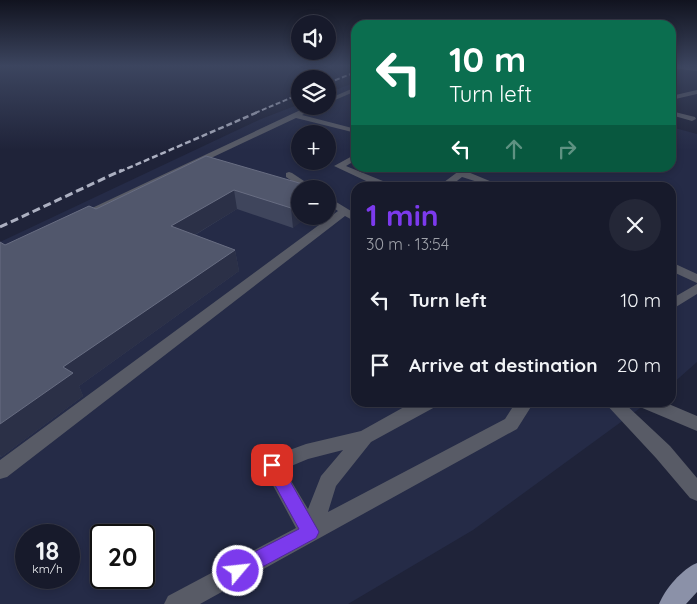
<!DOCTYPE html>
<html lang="en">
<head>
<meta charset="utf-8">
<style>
  :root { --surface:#171a2b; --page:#242737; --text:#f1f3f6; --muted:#9ea1a9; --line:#363847; --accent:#7c3aed }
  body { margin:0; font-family:Quicksand,sans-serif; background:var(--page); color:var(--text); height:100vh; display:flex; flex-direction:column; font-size:19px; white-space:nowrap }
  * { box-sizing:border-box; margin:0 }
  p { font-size:16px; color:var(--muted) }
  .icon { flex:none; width:28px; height:28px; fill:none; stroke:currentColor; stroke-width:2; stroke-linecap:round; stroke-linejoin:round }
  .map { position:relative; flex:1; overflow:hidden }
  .side { position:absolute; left:351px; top:182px; width:325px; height:225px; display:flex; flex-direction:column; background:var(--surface); border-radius:15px; box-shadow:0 2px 8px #0003,0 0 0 1px var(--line) }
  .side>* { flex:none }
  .guide { position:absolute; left:351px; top:20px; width:325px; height:152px; border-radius:15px; box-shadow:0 2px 8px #0003,0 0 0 1px var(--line); background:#0b6e4f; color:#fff; overflow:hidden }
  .fabs { position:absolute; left:291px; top:15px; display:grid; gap:10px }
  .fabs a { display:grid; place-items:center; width:45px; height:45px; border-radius:50%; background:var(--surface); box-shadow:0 2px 8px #0003,0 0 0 1px var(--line); font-size:25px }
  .speed { position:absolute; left:15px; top:524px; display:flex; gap:10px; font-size:25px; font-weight:700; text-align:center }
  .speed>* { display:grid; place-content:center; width:65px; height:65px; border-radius:50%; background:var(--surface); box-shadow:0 2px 8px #0003,0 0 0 1px var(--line); line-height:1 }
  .speed small { font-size:12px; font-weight:400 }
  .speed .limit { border:2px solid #111; border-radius:8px; background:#fff; color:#111 }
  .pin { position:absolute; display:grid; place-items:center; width:42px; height:42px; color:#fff; margin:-21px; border-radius:10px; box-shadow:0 2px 8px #0006 }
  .me { position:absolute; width:55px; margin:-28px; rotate:62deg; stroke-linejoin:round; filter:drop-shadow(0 0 4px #0008) }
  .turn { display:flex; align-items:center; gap:18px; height:105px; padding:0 15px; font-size:22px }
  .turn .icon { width:65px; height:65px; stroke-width:2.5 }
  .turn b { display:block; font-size:35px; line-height:42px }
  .lanes { display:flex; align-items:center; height:48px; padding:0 15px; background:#0003; justify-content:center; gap:25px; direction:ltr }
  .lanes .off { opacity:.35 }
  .round { display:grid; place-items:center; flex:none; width:52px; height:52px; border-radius:26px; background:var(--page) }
  .overview { display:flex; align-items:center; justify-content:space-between; height:85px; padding:0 15px }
  h1 { font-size:30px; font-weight:700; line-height:38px; color:var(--accent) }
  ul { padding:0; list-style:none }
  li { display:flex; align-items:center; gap:15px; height:65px; padding:0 15px }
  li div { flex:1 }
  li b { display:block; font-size:19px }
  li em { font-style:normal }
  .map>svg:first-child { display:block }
  .built { fill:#252b47; fill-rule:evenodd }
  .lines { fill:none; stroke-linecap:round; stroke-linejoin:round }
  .service { fill:#585b66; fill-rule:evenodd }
  .primary { fill:#8b91a8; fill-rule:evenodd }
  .rail-far2 { stroke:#acb0c1; stroke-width:2; stroke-dasharray:5 2.5; stroke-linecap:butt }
  .rail-far1 { stroke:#acb0c1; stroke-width:2.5; stroke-dasharray:6 3; stroke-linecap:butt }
  .rail { stroke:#acb0c1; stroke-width:3; stroke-dasharray:8 4; stroke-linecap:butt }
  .wall { fill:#3f455c }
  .shaded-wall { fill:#2b3047 }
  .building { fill:#51576c; stroke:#686d82 }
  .route { fill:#7c3aed; stroke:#51269a }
</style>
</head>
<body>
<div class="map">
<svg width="697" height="604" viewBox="0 0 697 604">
  <rect width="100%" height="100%" fill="#1f2339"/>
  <path class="built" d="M356,82V168H671V127L697,134V362L671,385V188H356V402L647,403L473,530L348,604H0V242L261,119L300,104V106H328V93ZM300,134H328V161H300ZM300,189H328V216H300ZM26,535H69V578H26ZM101,535H144V578H101Z"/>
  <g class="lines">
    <path class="service" d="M671,66L697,67V71L672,68Z
      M356,87V91L328,103V99Z
      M697,90V94L671,100V96Z
      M309,106H319L302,115L356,129V133L296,118L84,218H76L75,216Z
      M671,111L695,117L696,119L692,121L671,115Z
      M356,154V160L346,166L400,188L379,187L334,166Z
      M463,168H473L468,172L497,184L493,188H479L484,184L462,177L448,188H436Z
      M289,172L292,173L316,189H304L286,177V173Z
      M328,197L356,214V222L345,216L7,477L0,479V460L338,211L328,204Z
      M671,262L697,274V283L671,271Z
      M697,284V294L671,310V299Z
      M413,402H437L435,407L371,442L336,486L328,512L505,419L516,402H534L517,429L200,604H164L168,596L296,528L262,465L265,459L306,444L361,431ZM343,450L321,476L308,509L284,469L308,459Z
      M604,402H623L670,446L697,478V501L690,498L656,458Z
      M638,402H664L697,416V431L640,407Z"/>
    <path class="primary" d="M697,563V592L686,604H659C665,589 682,569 697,563Z"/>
    <path class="rail-far2" d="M328,83L356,72
      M255,113L300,94"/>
    <path class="rail-far1" d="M119,172L258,112"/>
    <path class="rail" d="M0,227L122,170"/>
  </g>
  <path class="wall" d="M206,156L320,189L293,228L237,209L195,235L235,250L239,271L79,386L83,396L1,457L0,456V242L5,245L96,209Z"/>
  <path class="shaded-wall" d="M234,190L237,209L176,246L171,226Z
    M300,202V216H309L293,228L291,208Z
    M235,250L239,271L79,386L83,396L1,457L0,455V424L63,367Z"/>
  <path class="building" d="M206,156L320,189H300V202L291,208L234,190L171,226L235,250L63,367L73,373L0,424V242L5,245L89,206L96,209Z"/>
  <linearGradient id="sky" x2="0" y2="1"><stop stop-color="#11131f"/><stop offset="0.44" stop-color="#3c455f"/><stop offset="1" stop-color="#3c455f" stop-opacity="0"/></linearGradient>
  <rect width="697" height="150" fill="url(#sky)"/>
  <path class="route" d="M272,458L278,460L319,532L316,538L238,580L231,578L229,571L231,564L299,529L264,465L267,460Z"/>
</svg>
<div class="fabs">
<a><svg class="icon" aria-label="sound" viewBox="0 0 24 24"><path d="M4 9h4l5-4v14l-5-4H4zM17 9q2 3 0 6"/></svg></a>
<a><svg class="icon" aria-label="layers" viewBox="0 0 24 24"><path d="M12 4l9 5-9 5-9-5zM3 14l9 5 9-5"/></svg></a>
<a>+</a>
<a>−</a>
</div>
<div class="speed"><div>18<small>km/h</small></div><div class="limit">20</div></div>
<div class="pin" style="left:272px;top:465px;background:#d93025"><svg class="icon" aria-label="arrive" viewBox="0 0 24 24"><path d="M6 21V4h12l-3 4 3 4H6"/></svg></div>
<svg class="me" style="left:238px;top:571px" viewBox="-20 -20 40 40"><circle r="17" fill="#7c3aed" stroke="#fff" stroke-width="3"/><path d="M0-11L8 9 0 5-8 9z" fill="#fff"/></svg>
<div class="guide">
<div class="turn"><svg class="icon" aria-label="left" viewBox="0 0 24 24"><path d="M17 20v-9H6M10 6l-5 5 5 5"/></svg><div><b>10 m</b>Turn left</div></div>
<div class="lanes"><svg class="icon" aria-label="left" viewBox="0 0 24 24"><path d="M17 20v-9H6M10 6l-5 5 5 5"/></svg><svg class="icon off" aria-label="ahead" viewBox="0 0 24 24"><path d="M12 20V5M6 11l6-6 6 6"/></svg><svg class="icon off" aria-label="right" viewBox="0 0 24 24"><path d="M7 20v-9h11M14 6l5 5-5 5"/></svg></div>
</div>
<section class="side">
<div class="overview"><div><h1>1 min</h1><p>30 m · 13:54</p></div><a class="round"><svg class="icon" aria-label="close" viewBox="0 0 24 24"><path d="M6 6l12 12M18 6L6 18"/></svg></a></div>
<ul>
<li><svg class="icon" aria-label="left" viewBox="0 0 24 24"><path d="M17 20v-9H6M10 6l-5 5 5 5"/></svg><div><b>Turn left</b></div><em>10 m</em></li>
<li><svg class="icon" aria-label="arrive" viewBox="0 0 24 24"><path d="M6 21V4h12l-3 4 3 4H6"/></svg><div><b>Arrive at destination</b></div><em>20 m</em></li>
</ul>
</section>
</div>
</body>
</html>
